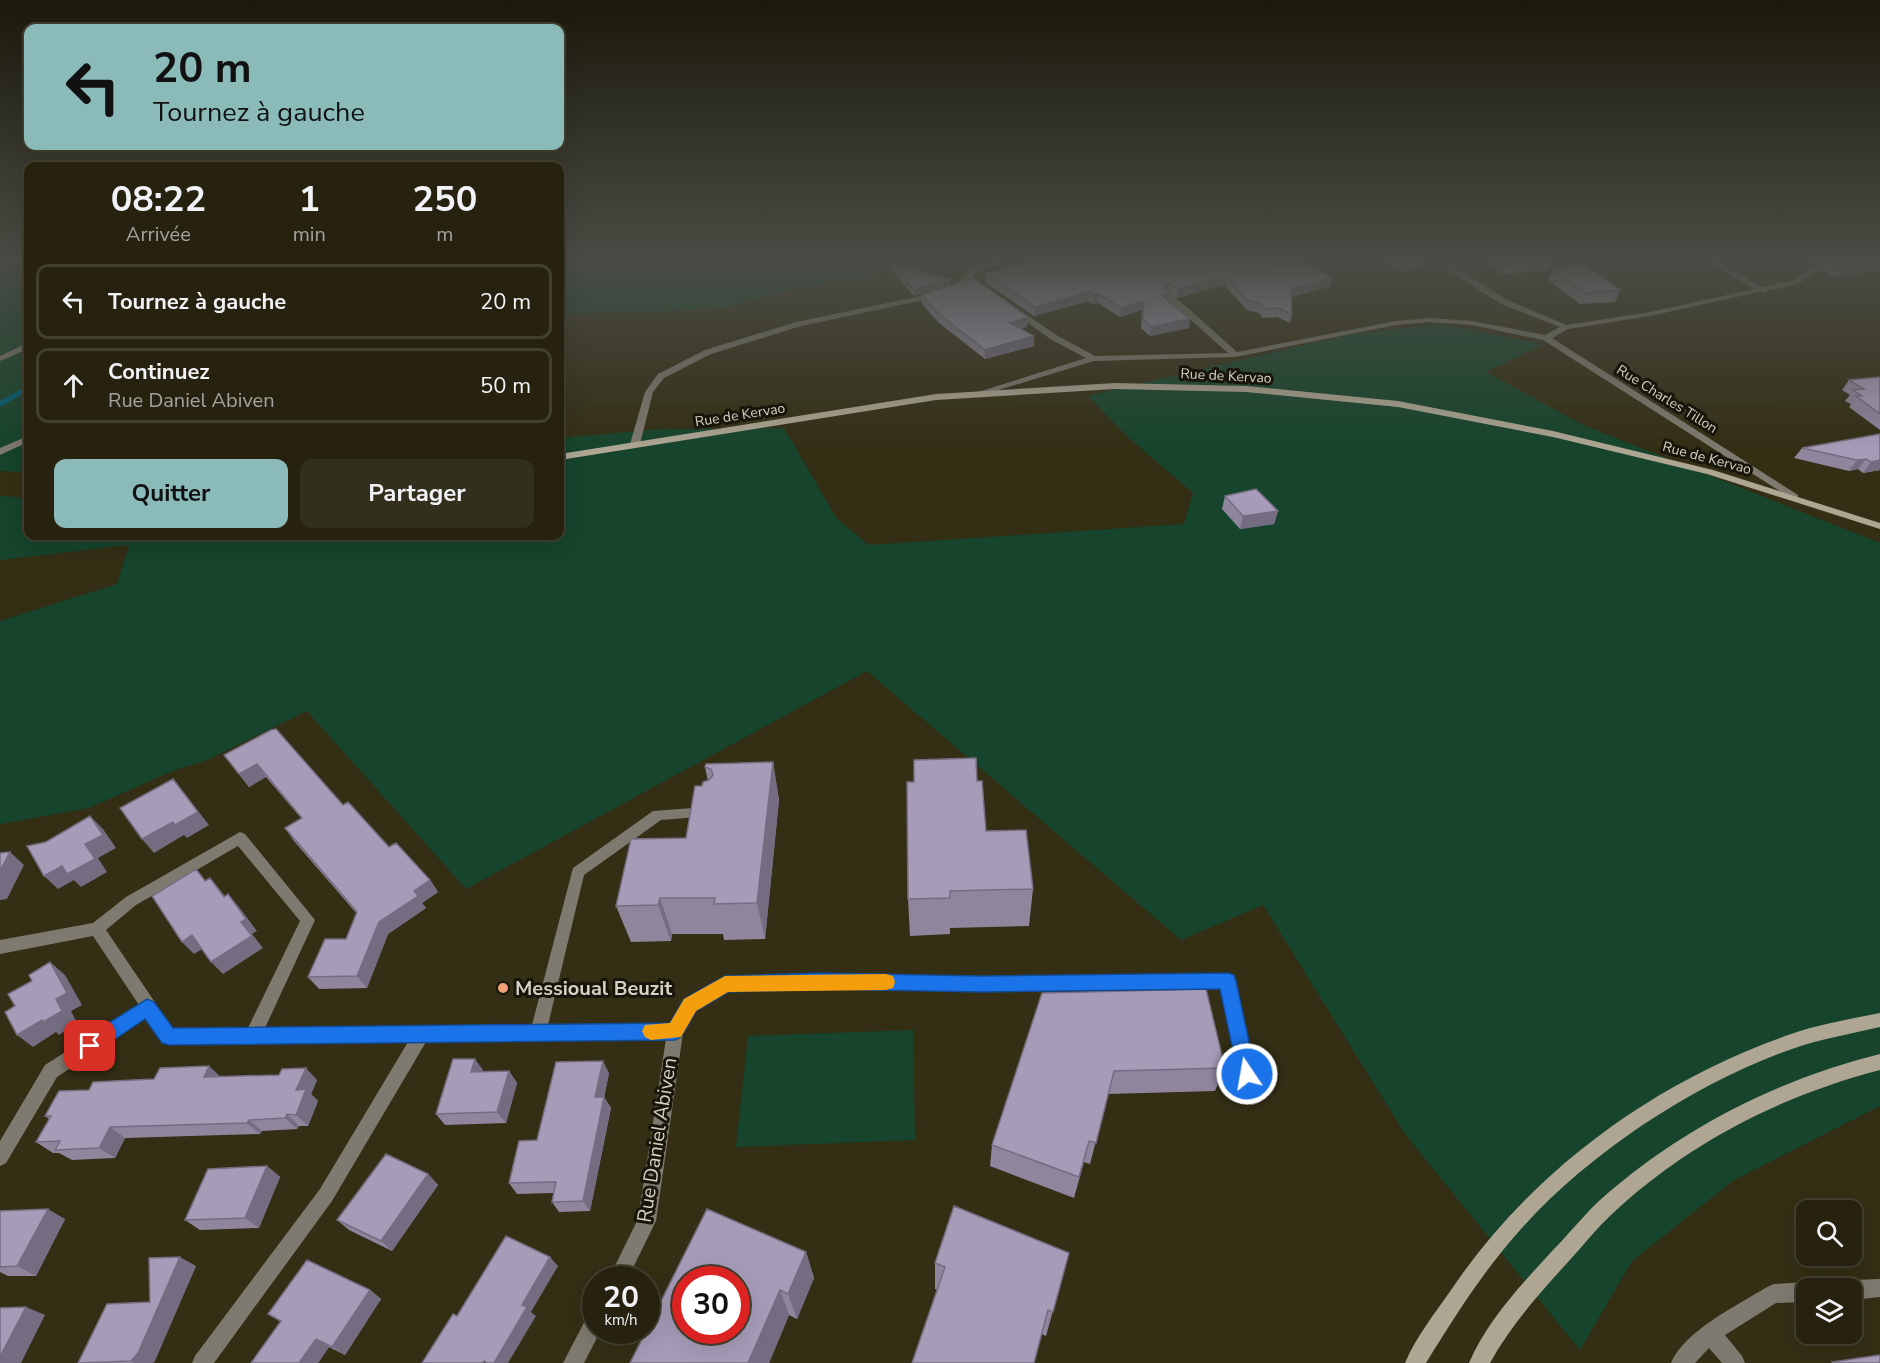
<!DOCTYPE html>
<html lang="fr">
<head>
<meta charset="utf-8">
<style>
  :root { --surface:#26220f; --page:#322f1d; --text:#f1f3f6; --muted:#a4a49e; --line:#423f2f; --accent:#8bbbb9 }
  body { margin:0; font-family:"Nunito Sans",sans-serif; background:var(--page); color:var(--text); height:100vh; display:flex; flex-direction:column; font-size:22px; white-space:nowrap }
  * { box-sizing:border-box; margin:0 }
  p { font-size:20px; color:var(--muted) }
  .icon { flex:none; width:33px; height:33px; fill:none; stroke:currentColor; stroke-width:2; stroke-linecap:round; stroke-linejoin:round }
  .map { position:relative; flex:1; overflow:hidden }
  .details { position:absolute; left:24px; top:162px; width:540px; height:378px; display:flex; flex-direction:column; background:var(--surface); border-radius:12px; box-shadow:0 6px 24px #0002,0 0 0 2px var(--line) }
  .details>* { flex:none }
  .banner { position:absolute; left:24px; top:24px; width:540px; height:126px; border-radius:12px; box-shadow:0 6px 24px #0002,0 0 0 2px var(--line); background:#8bbbb9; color:#111; overflow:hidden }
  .controls { position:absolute; left:1796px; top:1200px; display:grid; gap:12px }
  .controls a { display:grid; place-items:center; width:66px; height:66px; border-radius:12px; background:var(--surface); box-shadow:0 6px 24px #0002,0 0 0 2px var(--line); font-size:30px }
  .speed { position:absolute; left:582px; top:1266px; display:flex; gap:12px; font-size:30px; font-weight:700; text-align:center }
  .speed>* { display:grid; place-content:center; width:78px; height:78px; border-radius:50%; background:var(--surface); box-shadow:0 6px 24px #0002,0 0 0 2px var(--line); line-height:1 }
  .speed small { font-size:15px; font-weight:400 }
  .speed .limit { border:9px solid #d22; background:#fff; color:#111 }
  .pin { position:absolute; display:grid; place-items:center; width:51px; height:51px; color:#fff; margin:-26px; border-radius:12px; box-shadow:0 3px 9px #0006 }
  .me { position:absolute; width:66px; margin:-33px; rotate:348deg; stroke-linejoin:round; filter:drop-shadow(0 0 4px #0008) }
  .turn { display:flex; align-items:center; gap:21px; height:126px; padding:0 30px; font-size:27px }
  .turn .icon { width:78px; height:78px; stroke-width:2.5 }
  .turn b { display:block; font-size:42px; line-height:51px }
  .eta { display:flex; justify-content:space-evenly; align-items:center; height:102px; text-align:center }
  .eta b { font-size:36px; font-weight:700; line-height:42px }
  .button { display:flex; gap:12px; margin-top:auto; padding:12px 30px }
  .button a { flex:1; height:69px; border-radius:12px; background:var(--accent); color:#111; font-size:24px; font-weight:700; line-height:69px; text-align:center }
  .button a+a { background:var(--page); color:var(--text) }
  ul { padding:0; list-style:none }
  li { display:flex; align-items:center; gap:18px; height:75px; margin:0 12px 9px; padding:0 18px; border:3px solid var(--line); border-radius:12px }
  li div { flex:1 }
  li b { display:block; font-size:22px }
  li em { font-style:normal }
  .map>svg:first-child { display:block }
  .green { fill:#16442c }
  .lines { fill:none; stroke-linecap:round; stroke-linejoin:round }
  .stream { stroke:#005c74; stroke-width:5 }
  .street { fill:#7f7a6f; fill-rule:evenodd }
  .secondary { fill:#aea693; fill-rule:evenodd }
  .wall { fill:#8f869e }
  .shaded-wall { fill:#746d81 }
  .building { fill:#a69cb8; stroke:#746d81; stroke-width:1.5; fill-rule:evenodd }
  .route { fill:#1a73e8; stroke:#114b97; stroke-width:1.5 }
  .slow { fill:#f59e0b }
  .poi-dot { fill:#f0a278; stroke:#18160b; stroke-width:2 }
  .labels { text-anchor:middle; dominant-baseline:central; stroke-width:6; stroke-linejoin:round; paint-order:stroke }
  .far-street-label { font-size:14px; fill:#d4d2c3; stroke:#18160b }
  .near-poi-label { font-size:20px; font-weight:bold; fill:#d4d2c3; stroke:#18160b; text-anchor:start }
  .near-street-label { font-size:20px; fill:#d4d2c3; stroke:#18160b }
</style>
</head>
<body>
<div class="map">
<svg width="1880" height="1363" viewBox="0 0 1880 1363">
  <rect width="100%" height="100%" fill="#332e14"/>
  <path class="green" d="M0,259H28V472L0,471Z
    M560,259H986L960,269L881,273L795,289L720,309L560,314Z
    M1441,324L1544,344L1486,372L1583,425L1880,543V1106L1734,1180L1632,1261L1580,1350L1405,1134L1263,905L1181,940L867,671L466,889L307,711L205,761L175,770L89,808L0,824V621L117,584L129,545L0,560V496L28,498V536H560V438L662,429L784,428L837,519L869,545L1184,524L1193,493L1131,440L1088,396L1352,334Z
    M913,1030L915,1140L736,1147L748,1036Z"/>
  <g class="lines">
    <path class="stream" d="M0,404L28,388"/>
    <path class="street" d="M998,259H1008L975,274L961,290L951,292L947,290L955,286L969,270Z
      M1704,259H1713L1762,287L1793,280L1825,259H1834L1798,284L1766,291V293L1759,292L1650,316L1568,329L1552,338L1798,495V499H1792L1543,340L1472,325L1430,322L1396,325L1235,357L1094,361L982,395L975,393L1086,358L1052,340L983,291L982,289L986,287L1058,336L1095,356L1228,353L1166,298V294H1172L1237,352L1396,321L1430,318L1472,321L1545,335L1560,327L1501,304L1445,268V264H1451L1507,300L1567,325L1650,312L1754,289Z
      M935,293L939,295L938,297L801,326L711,354L664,378L653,392L640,444L635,447L630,444L645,392L658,374L705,350L796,322Z
      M25,344H28V349L0,361V356Z
      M28,436V442L0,455V448Z
      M706,807L711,808L713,812L711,816L661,820L584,875L548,1025L671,1023L684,1000L725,977L821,974L982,977L1228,974L1233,976L1236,981L1260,1097L1258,1103L1252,1105L1246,1103L1244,1097L1222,988L982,991L821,988L727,991L696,1010L683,1033L656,1221L627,1280H608L638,1219L666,1039L426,1042L332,1201L214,1363H192L195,1356L320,1189L408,1042L169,1045L163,1042L147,1017L57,1077L6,1163L0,1166V1141L45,1065L139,1005L93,936L0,954V940L93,923L126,897L240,832L245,834L315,920L265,1028L532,1025L573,868L653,811ZM238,846L300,921L248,1028L173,1029L106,930L136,905Z
      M1880,1279V1297L1851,1300V1288H1842L1844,1283L1851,1280Z
      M1806,1282L1813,1285L1814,1288H1806V1302L1776,1303L1725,1335L1742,1356L1745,1363H1722L1709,1348L1695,1363H1671C1684,1331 1738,1305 1767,1287L1774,1284Z
      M596,1311V1330H601L584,1363H563L589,1313Z"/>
    <path class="secondary" d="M1115,383L1246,386L1398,401L1553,431L1713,470L1880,523V529L1707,474L1553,437L1398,407L1246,392L1115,389L936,400L560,460V454L936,394Z
      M1880,1013V1027C1850,1034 1820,1039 1792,1049C1695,1083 1589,1153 1521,1229C1484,1270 1455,1316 1426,1363H1405C1416,1337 1435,1313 1451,1290C1532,1170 1655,1081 1791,1034C1820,1024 1850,1019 1880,1013Z
      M1880,1054V1070C1780,1096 1686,1144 1611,1215C1595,1230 1582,1247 1568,1262C1539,1294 1511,1325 1490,1363H1469C1487,1320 1522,1284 1553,1250C1569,1234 1583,1216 1600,1200C1680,1129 1776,1080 1880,1054Z"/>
  </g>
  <path class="wall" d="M1297,259L1330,286L1291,297L1292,315L1290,323L1277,317L1263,318L1259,313L1247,310L1224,285L1177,298L1167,292L1166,300L1190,319L1189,328L1150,336L1141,328L1142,310L1120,317L1098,303L1093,304L1088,301L1034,316L986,283V274Z
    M1377,259H1426L1424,266L1401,272Z
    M1483,259H1546L1552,261L1548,270L1503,274Z
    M1800,259H1821L1812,265Z
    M1880,259V270L1833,276L1822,270L1828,260Z
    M892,265L950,279V285L914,296L892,271Z
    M1553,269L1620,290L1615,302L1580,304L1548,280Z
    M921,295L1028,317L1027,327L1020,329L1034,346L985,359L939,323L922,304Z
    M1880,377V430L1849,407L1851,404L1845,401L1850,395L1842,390L1849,380Z
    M1880,434V470L1863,473L1858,469L1849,471L1794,458L1802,448Z
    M1225,496L1278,511L1274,524L1240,529L1222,509Z
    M271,730L343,805L389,847L430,880L438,892L422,903L426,908L388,934L367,988L319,989L308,977L346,939L357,914L294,841L285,828L301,818L266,777L249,787L224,755Z
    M773,762L779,800L765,939L724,940L723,934H672L671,941L631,942L616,906L686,838L702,786L708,781L705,767Z
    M977,781L986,831L1033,889L1029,926L950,928V934L910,936L908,899Z
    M1042,993L1225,1068L1215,1091L1108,1094L1090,1164L1084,1162L1074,1198L990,1166L992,1145Z
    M483,1070V1072L509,1071L517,1083L506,1123L445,1125L436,1114Z
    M609,1073L604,1097L611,1108L590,1211L559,1212L552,1202L554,1193L517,1194L509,1183L537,1140Z
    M221,1077L317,1080L311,1094L318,1101L308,1126H299L297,1129L262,1131L260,1134L125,1138L115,1158L72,1160L59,1153H53L36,1142L49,1119L45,1116L89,1090Z
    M267,1166L280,1177L259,1228L200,1230L185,1220Z
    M428,1174L438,1185L392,1251L349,1230L337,1220Z
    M0,1211L65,1219L36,1276H8L0,1272Z
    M806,1252L814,1278L797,1319L789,1315L769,1363H630Z
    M1069,1253L1046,1336L935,1289V1263Z
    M196,1266L153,1363H78Z
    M370,1290L381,1299L345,1355L329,1347L318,1363H251L281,1322L268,1314Z"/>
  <path class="shaded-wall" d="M1419,259H1426L1424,266L1401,272L1404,263Z
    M1815,259H1821L1812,265Z
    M1880,260V270L1833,276L1840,265Z
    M1226,276L1224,285L1177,298L1178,289Z
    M1333,278L1330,286L1289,298L1291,289Z
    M950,279V285L914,296V290Z
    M1169,283L1168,292L1167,293H1168L1166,301L1161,295L1164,287Z
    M1089,292L1088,301L1034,316L1035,307Z
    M1099,294L1098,303L1093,304L1094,295Z
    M1144,301L1142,310L1120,317L1121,308Z
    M1028,317L1027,327L1009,332L1010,323Z
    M1190,319L1189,328L1150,336L1151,327Z
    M1034,336V346L985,359V350Z
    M1866,459L1858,469L1849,471L1857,460Z
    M1880,460V470L1863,473L1871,462Z
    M1278,511L1274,524L1240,529L1243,516Z
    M773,762L779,800L765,939L757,903Z
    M257,764L266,777L249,787L239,774Z
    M173,779L209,825L187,838L184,835L154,853L142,839L173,822Z
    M90,816L103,829L116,848L98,858L107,872L81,887L74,880L58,889L44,876L85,844Z
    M10,852L24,865L7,899L0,900V871Z
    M210,878L221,891L235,910L224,897Z
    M430,880L438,892L422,903L426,908L388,934L367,988L357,976L379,922L414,891Z
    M228,894L239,907L257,931L252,934L263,948L223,974L211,962L241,922Z
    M660,898L672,934L671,941L658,905Z
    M192,935L204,948L194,954L182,942Z
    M50,962L65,975L82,1005L71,1011L77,1023L59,1035L56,1032L33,1047L17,1035L56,999Z
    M475,1059L483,1070L479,1084L471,1072Z
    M603,1061L609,1073L602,1109L595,1097Z
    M209,1066L222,1078L204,1077Z
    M306,1068L317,1080L311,1094L318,1101L308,1126L296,1115V1090Z
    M509,1071L517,1083L506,1123L497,1112Z
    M604,1097L611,1108L590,1211L583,1201Z
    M287,1114L299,1126L297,1129L285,1118Z
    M249,1120L262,1131L260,1134L247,1123Z
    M110,1127L125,1138L115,1158L99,1148Z
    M267,1166L280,1177L259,1228L245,1218Z
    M428,1174L438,1185L392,1251L381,1241Z
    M48,1209L65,1219L36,1276L17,1266Z
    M806,1252L814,1278L797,1319L788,1294Z
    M180,1257L196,1266L155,1361L153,1363H134L131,1361Z
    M550,1257L558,1266L531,1312L536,1316L508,1363H494L522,1305Z
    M370,1290L381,1299L345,1355L332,1347Z
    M780,1290L789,1315L769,1363H748Z
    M26,1307L45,1315L21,1363H0V1357Z
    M316,1339L329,1347L318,1363H299Z"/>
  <path class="building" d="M1034,259H1297L1333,278L1291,289L1292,315L1279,308L1265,309L1261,304L1249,301L1226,276L1178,289L1169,283L1164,287L1168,293L1161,295L1190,319L1151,327L1143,319L1144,301L1121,308L1099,294L1094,295L1089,292L1035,307L986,274Z
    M1397,259H1419L1404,263Z
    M1499,259H1546L1552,261L1506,265Z
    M1829,259H1880V260L1840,265L1828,260Z
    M1584,264L1620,290L1585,293L1553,269Z
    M892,265L950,279L914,290Z
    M973,278L1028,317L1010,323L1034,336L985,350L939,314L921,295Z
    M1880,377V414L1856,396H1862L1853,390L1864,389L1849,380Z
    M1880,434V460L1871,462L1866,459L1857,460L1802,448Z
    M1256,489L1278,511L1243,516L1225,496Z
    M276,729L343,805L348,802L389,847L396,843L430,880L414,891L418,896L379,922L357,976L308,977L325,939H346L357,912L285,828L302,818L257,764L239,774L224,755L271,730Z
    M976,758L977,781H982L986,831L1026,830L1033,889L950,891V898L908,899L907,782H914V760Z
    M773,762L757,903L714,904L715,898H660L658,905L616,906L631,839L686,838L695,786H702L703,782L709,780L713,775L711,769L705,767L706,764Z
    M173,779L198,812L175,825L173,822L142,839L120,808Z
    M90,816L103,835L85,844L95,859L67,874L62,866L44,876L27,846L46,842Z
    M10,852L0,871V853Z
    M196,869L205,881L210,878L224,897L228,894L246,919L241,922L252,936L211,962L192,935L182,942L152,896Z
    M50,962L67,993L56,999L62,1011L43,1022L42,1020L17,1035L5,1012L15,1006L8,994L32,981L29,975Z
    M1206,989L1225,1068L1114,1071L1096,1143L1089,1141L1079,1177L992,1145L1042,993Z
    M453,1059H475L471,1072L509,1071L497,1112L436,1114Z
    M603,1061L595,1097H604L583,1201L552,1202L556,1182L509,1183L519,1141L537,1140L556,1062Z
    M209,1066L204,1077L279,1075L282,1069L306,1068L296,1090L306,1089L296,1115L287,1114L285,1118L249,1120L247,1123L110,1127L99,1148L55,1150L60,1141L36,1142L51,1116H45L59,1091L89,1090L93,1082L154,1079L160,1068Z
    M386,1154L428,1174L381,1241L337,1220Z
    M267,1166L245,1218L185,1220L208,1169Z
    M954,1206L1069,1253L1053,1312L1048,1310L1034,1363H912L945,1267L935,1263Z
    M48,1209L17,1266L0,1267V1211Z
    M707,1209L806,1252L788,1294L780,1290L748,1363H630ZM686,1280H736V1330H686Z
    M506,1236L550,1257L522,1305L527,1307L494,1363H487L484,1361L483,1363H422L453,1314L457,1316Z
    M180,1257L138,1353L131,1361L78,1363L107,1304L150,1302L149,1258Z
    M307,1260L370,1290L332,1347L316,1339L299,1363H251L281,1321L268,1314Z
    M26,1307L0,1357V1308Z
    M1880,1355V1363H1833L1832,1362Z"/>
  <linearGradient id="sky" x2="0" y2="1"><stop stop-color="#1c190b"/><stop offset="0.58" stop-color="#4a4c45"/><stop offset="1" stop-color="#4a4c45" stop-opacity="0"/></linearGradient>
  <rect width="1880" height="450" fill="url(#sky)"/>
  <path class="route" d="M821,973L982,976L1228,973L1234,975L1236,981L1256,1074L1254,1081L1247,1083L1240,1081L1238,1074L1220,989L982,992L821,989L728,992L696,1011L681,1037L675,1040L169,1045L162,1043L145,1019L96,1052L90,1054L83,1052L80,1046L83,1039L147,999L154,1002L173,1028L670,1023L684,999L725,976Z"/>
  <path class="slow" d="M886,974L893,976L895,982L893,988L886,990L728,992L696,1011L681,1037L651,1040L645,1037L642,1031L645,1025L670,1023L684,999L725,976Z"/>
  <circle class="poi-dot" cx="503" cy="988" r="6"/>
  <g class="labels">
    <g class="far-street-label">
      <text transform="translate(1226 376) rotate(3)">Rue de Kervao</text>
      <text transform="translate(1667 399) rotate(32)">Rue Charles Tillon</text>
      <text transform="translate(740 415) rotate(-9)">Rue de Kervao</text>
      <text transform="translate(1707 458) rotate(15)">Rue de Kervao</text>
    </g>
    <g class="near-poi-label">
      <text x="515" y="988">Messioual Beuzit</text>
    </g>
    <g class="near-street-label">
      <text transform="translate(657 1140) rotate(-81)">Rue Daniel Abiven</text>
    </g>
  </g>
</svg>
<div class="controls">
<a><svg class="icon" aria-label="search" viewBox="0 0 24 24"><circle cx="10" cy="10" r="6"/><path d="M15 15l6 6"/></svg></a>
<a><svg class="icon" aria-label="layers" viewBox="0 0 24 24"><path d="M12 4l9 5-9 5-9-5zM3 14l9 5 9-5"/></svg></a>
</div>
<div class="speed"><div>20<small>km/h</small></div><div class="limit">30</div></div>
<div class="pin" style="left:90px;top:1046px;background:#d93025"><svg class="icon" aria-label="arrive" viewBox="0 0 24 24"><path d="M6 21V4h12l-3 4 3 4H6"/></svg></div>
<svg class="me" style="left:1247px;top:1074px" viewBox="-20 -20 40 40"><circle r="17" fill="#1a73e8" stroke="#fff" stroke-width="3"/><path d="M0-11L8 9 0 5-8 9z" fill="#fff"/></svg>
<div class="banner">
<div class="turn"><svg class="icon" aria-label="left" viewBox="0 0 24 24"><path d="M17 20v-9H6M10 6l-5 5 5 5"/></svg><div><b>20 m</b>Tournez à gauche</div></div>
</div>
<section class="details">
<div class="eta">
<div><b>08:22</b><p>Arrivée</p></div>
<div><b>1</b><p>min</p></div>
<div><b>250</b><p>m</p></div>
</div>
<ul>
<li><svg class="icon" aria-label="left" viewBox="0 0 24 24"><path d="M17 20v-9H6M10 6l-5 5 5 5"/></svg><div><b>Tournez à gauche</b></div><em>20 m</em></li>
<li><svg class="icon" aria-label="ahead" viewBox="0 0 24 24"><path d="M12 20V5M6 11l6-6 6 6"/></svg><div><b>Continuez</b><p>Rue Daniel Abiven</p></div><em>50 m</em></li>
</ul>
<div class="button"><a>Quitter</a><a>Partager</a></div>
</section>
</div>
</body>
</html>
